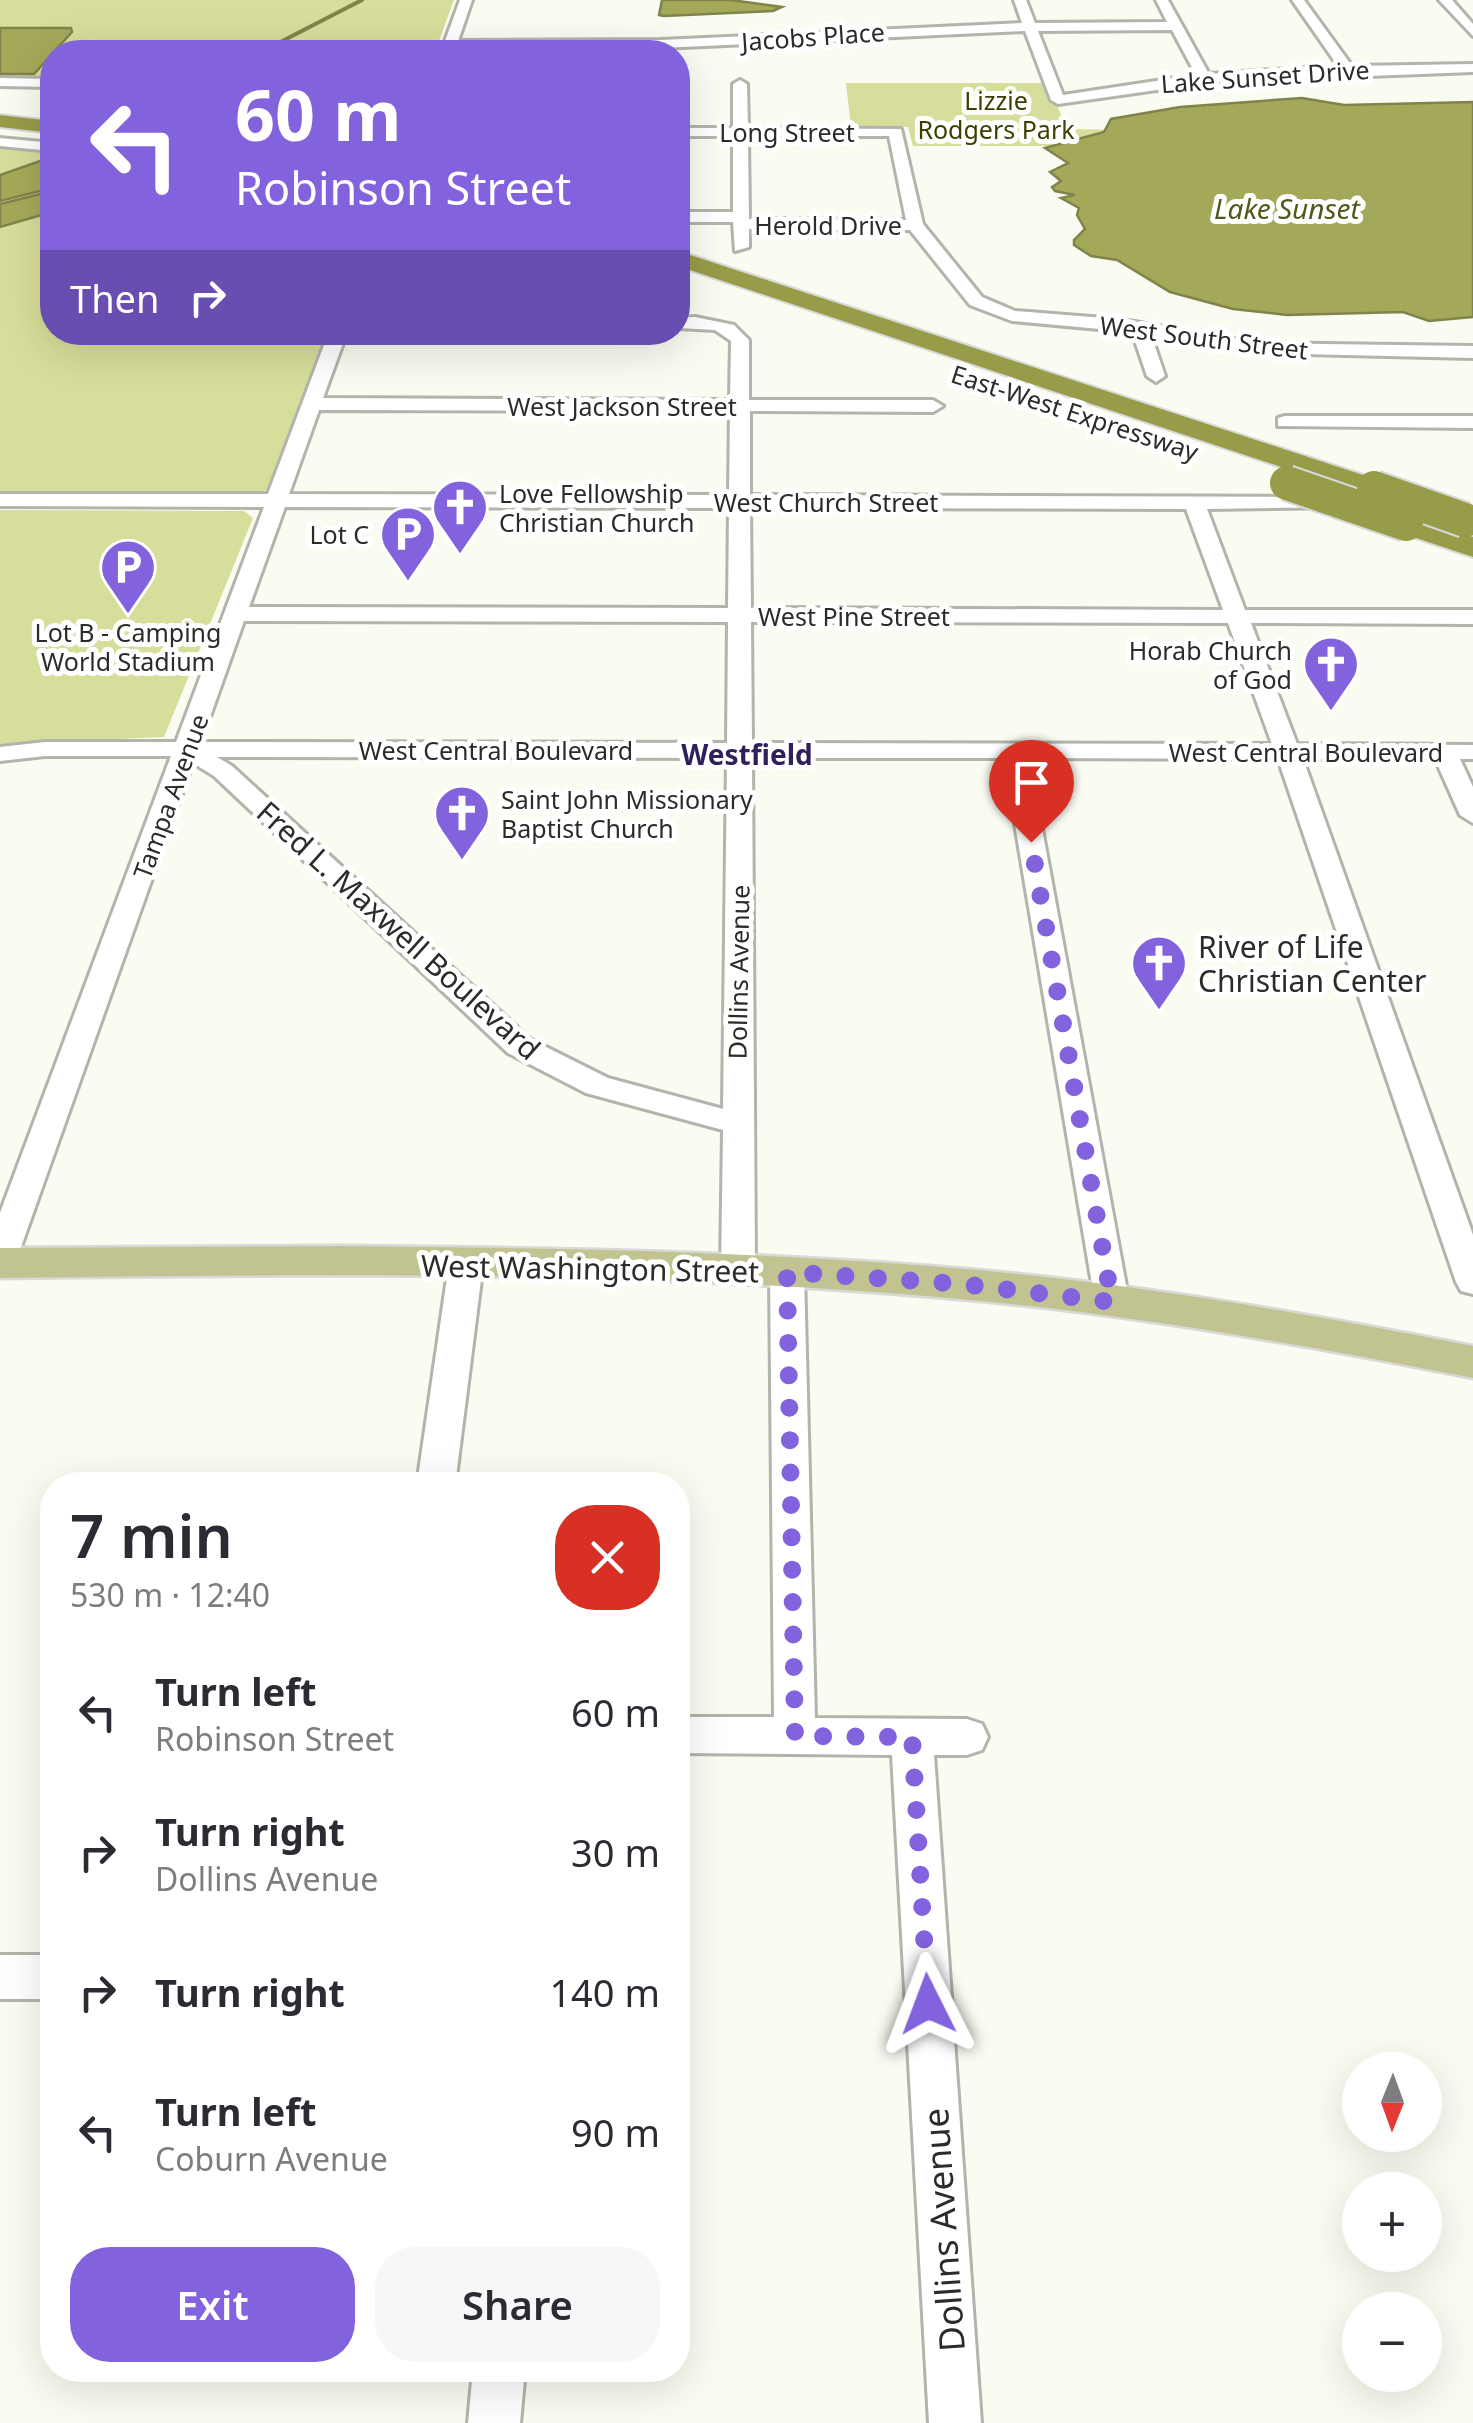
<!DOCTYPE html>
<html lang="en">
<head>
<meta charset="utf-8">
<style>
  :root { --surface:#fff; --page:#f7f7f7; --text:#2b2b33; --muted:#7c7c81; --accent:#8262dd }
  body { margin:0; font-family:"Noto Sans",sans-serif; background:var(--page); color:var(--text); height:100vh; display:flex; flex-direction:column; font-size:38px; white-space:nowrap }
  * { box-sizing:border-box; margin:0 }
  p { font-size:32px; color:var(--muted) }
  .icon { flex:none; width:55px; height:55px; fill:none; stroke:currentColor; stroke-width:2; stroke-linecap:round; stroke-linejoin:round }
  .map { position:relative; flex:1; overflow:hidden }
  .sheet { position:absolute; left:40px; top:1472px; width:650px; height:910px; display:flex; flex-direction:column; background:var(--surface); border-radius:40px; box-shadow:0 10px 40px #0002 }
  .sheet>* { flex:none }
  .top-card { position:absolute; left:40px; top:40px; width:650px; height:305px; border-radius:40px; box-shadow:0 10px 40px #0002; background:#8262dd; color:#fff; overflow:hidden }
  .needle { width:65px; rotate:181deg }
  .buttons { position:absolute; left:1342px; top:2052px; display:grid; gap:20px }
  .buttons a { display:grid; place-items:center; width:100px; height:100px; border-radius:50%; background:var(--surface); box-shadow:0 10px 40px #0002; font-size:50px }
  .pin { position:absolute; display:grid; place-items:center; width:85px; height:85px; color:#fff; margin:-102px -42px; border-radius:50% 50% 50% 0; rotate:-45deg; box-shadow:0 0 10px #0007 }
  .pin .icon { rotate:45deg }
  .me { position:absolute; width:110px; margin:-55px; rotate:357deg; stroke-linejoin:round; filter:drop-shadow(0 0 8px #0008) }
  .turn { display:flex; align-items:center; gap:35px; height:210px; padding:0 30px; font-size:45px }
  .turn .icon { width:130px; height:130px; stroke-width:2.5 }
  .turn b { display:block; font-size:70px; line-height:85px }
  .then { display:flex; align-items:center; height:95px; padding:0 30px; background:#0003; gap:20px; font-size:38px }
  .round { display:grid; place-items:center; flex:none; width:105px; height:105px; border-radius:40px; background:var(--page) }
  .head { display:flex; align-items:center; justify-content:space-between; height:170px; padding:0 30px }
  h1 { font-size:60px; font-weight:600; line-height:75px }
  .button { display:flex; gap:20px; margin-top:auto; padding:20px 30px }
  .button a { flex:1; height:115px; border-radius:40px; background:var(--accent); color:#fff; font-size:40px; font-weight:600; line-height:115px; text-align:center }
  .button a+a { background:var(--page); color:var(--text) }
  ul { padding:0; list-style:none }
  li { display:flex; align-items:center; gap:30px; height:140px; padding:0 30px }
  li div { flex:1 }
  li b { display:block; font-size:38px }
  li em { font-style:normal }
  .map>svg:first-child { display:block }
  .green { fill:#d7dd9a }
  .water { fill:#a4a959; stroke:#80834a; stroke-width:2.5 }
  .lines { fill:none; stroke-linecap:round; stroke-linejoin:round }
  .stream { stroke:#80834a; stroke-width:4 }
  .minor-casing { stroke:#b3b4ab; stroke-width:6 }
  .major-casing { stroke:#d9d9d8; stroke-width:5 }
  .highway-casing { stroke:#d9d9d8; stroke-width:4 }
  .minor { fill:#fff; fill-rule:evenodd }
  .major { fill:#c1c491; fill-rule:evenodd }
  .highway { fill:#979c48; fill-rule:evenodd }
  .highway-bridge-casing { stroke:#d9d9d8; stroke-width:38; stroke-linecap:butt }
  .highway-bridge { stroke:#979c48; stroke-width:34 }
  .route { stroke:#8262dd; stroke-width:18; stroke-dasharray:0 32.4 }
  .labels { text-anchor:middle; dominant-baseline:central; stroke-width:10; stroke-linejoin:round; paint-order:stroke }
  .far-street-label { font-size:25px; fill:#2b2b28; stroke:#fff }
  .far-park-label { font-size:25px; fill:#3d3f00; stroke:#fff }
  .far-poi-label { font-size:25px; fill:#2b2b28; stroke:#fff; text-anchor:start }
  .far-water-label { font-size:28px; font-style:italic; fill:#54571d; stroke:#fff }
  .far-neighbourhood-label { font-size:28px; font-weight:bold; fill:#301f5a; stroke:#fff }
  .street-label { font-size:30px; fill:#2b2b28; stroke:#fff }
  .poi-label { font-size:30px; fill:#2b2b28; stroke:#fff; text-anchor:start }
  .near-street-label { font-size:35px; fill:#2b2b28; stroke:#fff }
</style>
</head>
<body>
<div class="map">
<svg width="1473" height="2423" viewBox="0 0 1473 2423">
  <rect width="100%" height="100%" fill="#fafcf2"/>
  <path class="green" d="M0,0H454L435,52H52V80L0,79Z
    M846,83H1049L1066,129L1146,130L1106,146H913L908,127H851Z
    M0,145L52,150V332L329,333L270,489L250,496L0,497Z
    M0,510L244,511L253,518L164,737L0,744Z"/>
  <path class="water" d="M662,0H731L782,7L773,11L664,16L659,15Z
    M0,28H71L72,32L34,74H0Z
    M1302,98L1344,105L1473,102V317L1429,321L1403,312L1287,315L1233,309L1170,292L1117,260L1091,256L1074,245V240L1085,229L1077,215L1079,208L1061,198L1075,195L1055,191L1052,187L1061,181L1050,172L1068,163L1045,148L1104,132L1111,119L1180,107Z
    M43,160H52V188L0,201V175Z
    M52,191V212L0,227V204Z"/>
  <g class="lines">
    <path class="stream" d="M261,52L362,0"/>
    <g class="minor-casing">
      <path id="minor" d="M460,0H472L458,41L661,40L1022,23L1014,0H1026L1035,23L1167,22L1156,0H1168L1209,74L1338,66L1292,0H1304L1352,66L1473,64V72L1213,82L1058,104L1051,100L1025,31L661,48L455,49L453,52H441ZM1172,30L1196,75L1063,95L1038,31Z
        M1439,0H1452L1473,24V36Z
        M0,78L52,79V87L0,86Z
        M740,80L747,84L748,128L901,129L923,224L982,297L1015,311L1117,319L1258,343L1473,346V358L1258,353L1151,335L1165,376L1156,382L1147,376L1132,332L1012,321L970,305L910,230L749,229V247L735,251L733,222H678V212H733V136H678V128H733V84ZM748,136H889L906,220L749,219Z
        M0,138L52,143V151L0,146Z
        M695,317L734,325L749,340V400H933L943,406L933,412L750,411V495L1339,497L1346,499L1349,503L1346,507L1207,509L1245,610H1473V624L1251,623L1297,744L1473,745V759H1460L1473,787V823L1460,815L1435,759H1303L1473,1235V1294L1461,1291L1456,1282L1278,759L1029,758L1129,1302L1124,1311L1112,1315L1100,1311L1095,1302L1004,758H752L755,1270L750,1279L738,1282L726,1279L721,1270L723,1130L586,1093L508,1053L214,776L193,763L17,1258L12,1267L0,1270V1213L171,756H45L0,761V747L45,742H176L264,507L0,506V494H268L329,332H347L323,398L730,400L731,341L715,330L678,328V318ZM319,410L730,411L729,495L289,494ZM285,507L729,508L728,608L249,607ZM750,508L1186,509L1223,610L751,608ZM244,621L728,622L727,743L201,742ZM751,622L1228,623L1272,744L752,743ZM217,757L727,758L723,1109L608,1078L530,1039L232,766Z
        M1285,416H1473V428L1278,426V418Z
        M466,1252L478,1255L483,1264L455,1485H417L449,1264L454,1255Z
        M787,1260L799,1263L804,1272L815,1718L967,1719L982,1724L988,1737L982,1750L967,1755H934L981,2423H929L892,1755L678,1753V1717H774L770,1272L775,1263Z
        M0,1955H52V1999H0Z
        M473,2370H525L520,2423H468Z"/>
    </g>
    <g class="major-casing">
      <path id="major" d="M340,1246C552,1248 765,1251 977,1270C1144,1285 1309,1314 1473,1346V1378C1310,1346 1146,1317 981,1301C655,1270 326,1274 0,1278V1248Z"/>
    </g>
    <g class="highway-casing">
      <path id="highway" d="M0,115L52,121V133L0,127Z
        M678,251L1369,477L1373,483L1369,489H1347L678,266Z
        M1406,515L1473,537V557L1395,531L1391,524L1395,517Z"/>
    </g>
    <use href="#minor" class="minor"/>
    <use href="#major" class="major"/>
    <use href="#highway" class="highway"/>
    <g class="highway-bridge-casing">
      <path id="highway-bridge" d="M1287,483L1406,524
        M1374,488L1465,520"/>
    </g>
    <use href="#highway-bridge" class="highway-bridge"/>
  </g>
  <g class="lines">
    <path class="route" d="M928,2004L912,1737L795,1736L787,1272L962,1284L1112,1302L1031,842"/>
  </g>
  <defs>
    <g id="church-pin" transform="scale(2.875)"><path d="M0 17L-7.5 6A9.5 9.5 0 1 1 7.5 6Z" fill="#8262dd" stroke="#fff"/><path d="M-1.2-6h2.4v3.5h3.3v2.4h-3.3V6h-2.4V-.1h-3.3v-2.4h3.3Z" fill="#fff"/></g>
    <g id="parking-pin" transform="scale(2.875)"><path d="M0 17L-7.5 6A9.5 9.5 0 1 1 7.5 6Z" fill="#8262dd" stroke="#fff"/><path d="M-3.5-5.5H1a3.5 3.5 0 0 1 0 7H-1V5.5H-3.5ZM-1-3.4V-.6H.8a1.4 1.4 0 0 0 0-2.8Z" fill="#fff"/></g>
  </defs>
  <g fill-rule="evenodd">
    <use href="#church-pin" x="460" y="507"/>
    <use href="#parking-pin" x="408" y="534"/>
    <use href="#parking-pin" x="128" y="567"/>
    <use href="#church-pin" x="1331" y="664"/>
    <use href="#church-pin" x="462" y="813"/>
    <use href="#church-pin" x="1159" y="963"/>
  </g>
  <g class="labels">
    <g class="far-street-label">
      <text transform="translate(813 36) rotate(-4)">Jacobs Place</text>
      <text transform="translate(1265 76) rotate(-4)">Lake Sunset Drive</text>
      <text x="787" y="132">Long Street</text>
      <text x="828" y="225">Herold Drive</text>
      <text transform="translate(1204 337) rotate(7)">West South Street</text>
      <text x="622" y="406">West Jackson Street</text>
      <text transform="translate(1075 412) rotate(18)">East-West Expressway</text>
      <text x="826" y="502">West Church Street</text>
      <text x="854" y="616">West Pine Street</text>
      <text x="496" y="750">West Central Boulevard</text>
      <text x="1306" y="752">West Central Boulevard</text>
      <text transform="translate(170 796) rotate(-70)">Tampa Avenue</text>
      <text transform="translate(738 972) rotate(-89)">Dollins Avenue</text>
    </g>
    <g class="far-park-label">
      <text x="996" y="100">Lizzie<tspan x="996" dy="29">Rodgers Park</tspan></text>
    </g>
    <g class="far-poi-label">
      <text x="499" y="493">Love Fellowship<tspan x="499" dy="29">Christian Church</tspan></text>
      <text x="369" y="534" text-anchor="end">Lot C</text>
      <text x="128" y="632" text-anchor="middle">Lot B - Camping<tspan x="128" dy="29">World Stadium</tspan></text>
      <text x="1292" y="650" text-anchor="end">Horab Church<tspan x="1292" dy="29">of God</tspan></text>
      <text x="501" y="799">Saint John Missionary<tspan x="501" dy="29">Baptist Church</tspan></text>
    </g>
    <g class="far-water-label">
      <text x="1287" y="208">Lake Sunset</text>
    </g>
    <g class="far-neighbourhood-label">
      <text x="747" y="754">Westfield</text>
    </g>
    <g class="street-label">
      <text transform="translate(399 930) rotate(42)">Fred L. Maxwell Boulevard</text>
      <text transform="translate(590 1268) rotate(1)">West Washington Street</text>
    </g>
    <g class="poi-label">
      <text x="1198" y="946">River of Life<tspan x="1198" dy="34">Christian Center</tspan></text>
    </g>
    <g class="near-street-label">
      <text transform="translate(943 2230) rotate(-94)">Dollins Avenue</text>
    </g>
  </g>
</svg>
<div class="buttons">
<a><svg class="needle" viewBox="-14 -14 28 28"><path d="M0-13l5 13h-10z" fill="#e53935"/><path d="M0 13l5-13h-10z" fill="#7c7c81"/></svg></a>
<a>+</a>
<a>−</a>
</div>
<div class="pin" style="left:1031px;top:842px;background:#d93025"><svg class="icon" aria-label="arrive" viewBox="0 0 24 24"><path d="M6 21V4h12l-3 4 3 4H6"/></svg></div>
<svg class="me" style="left:928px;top:2004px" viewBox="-20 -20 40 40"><path d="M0-17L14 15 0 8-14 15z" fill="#8262dd" stroke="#fff" stroke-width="4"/></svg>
<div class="top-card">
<div class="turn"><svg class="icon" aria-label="left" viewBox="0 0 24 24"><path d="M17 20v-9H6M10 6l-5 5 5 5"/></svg><div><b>60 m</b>Robinson Street</div></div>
<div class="then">Then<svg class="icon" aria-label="right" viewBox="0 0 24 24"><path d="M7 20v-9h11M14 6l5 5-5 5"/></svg></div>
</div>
<section class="sheet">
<div class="head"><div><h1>7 min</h1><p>530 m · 12:40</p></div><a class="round" style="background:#d93025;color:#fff"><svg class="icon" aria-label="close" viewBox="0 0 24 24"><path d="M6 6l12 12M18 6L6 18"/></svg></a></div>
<ul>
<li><svg class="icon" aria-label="left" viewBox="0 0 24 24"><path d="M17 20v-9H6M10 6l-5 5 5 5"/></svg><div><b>Turn left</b><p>Robinson Street</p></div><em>60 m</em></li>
<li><svg class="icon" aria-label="right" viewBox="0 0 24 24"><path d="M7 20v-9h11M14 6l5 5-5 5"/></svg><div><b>Turn right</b><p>Dollins Avenue</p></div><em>30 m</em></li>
<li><svg class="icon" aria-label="right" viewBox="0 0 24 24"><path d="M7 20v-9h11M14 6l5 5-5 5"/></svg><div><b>Turn right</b></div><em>140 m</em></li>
<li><svg class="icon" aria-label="left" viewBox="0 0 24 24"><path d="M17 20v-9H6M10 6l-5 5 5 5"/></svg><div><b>Turn left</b><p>Coburn Avenue</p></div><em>90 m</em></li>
</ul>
<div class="button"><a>Exit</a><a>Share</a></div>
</section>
</div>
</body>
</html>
